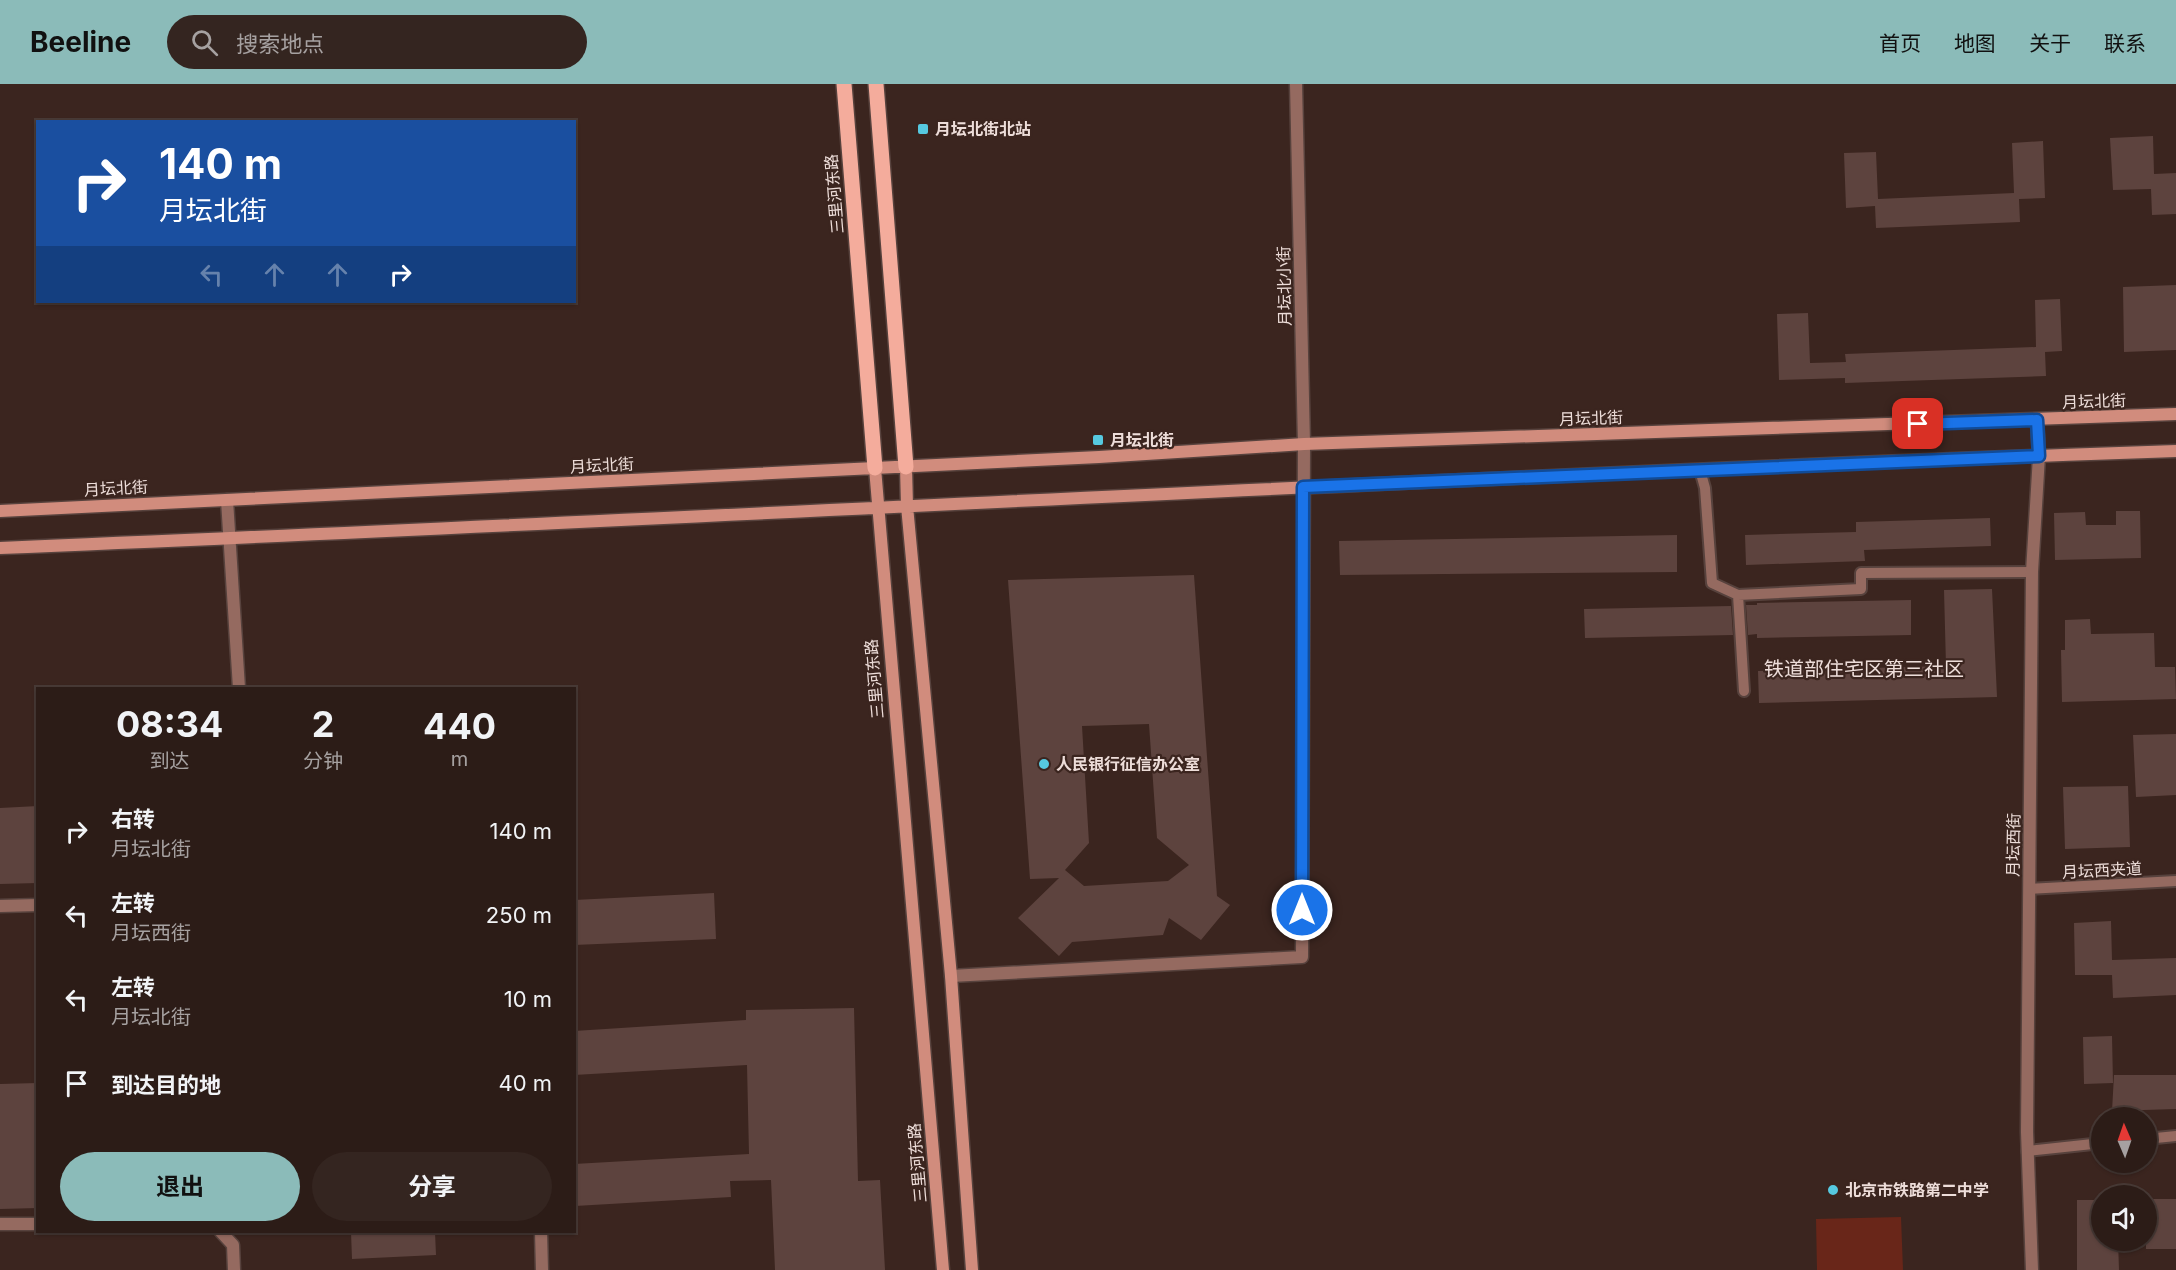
<!DOCTYPE html>
<html lang="zh">
<head>
<meta charset="utf-8">
<style>
  :root { --surface:#2c1c17; --page:#342520; --text:#f1f3f6; --muted:#a6a1a1; --line:#483a36; --accent:#8bbbb9 }
  body { margin:0; font-family:Inter,"Noto Sans SC",sans-serif; background:var(--page); color:var(--text); height:100vh; display:flex; flex-direction:column; font-size:22px; white-space:nowrap }
  * { box-sizing:border-box; margin:0 }
  p { font-size:20px; color:var(--muted) }
  .icon { flex:none; width:33px; height:33px; fill:none; stroke:currentColor; stroke-width:2; stroke-linecap:round; stroke-linejoin:round }
  .map { position:relative; flex:1; overflow:hidden }
  .panel { position:absolute; left:36px; top:603px; width:540px; height:546px; display:flex; flex-direction:column; background:var(--surface); border-radius:0px; box-shadow:0 2px 4px #0004,0 0 0 2px var(--line) }
  .panel>* { flex:none }
  .guide { position:absolute; left:36px; top:36px; width:540px; height:183px; border-radius:0px; box-shadow:0 2px 4px #0004,0 0 0 2px var(--line); background:#1a4fa0; color:#fff; overflow:hidden }
  .needle { width:39px; rotate:358deg }
  .controls { position:absolute; left:2091px; top:1023px; display:grid; gap:12px }
  .controls a { display:grid; place-items:center; width:66px; height:66px; border-radius:50%; background:var(--surface); box-shadow:0 2px 4px #0004,0 0 0 2px var(--line); font-size:30px }
  .pin { position:absolute; display:grid; place-items:center; width:51px; height:51px; color:#fff; margin:-26px; border-radius:12px; box-shadow:0 3px 9px #0006 }
  .me { position:absolute; width:66px; margin:-33px; rotate:0deg; stroke-linejoin:round; filter:drop-shadow(0 0 4px #0008) }
  .turn { display:flex; align-items:center; gap:21px; height:126px; padding:0 24px; font-size:27px }
  .turn .icon { width:78px; height:78px; stroke-width:2.5 }
  .turn b { display:block; font-size:42px; line-height:51px }
  .lanes { display:flex; align-items:center; height:57px; padding:0 24px; background:#0003; justify-content:center; gap:30px; direction:ltr }
  .lanes .off { opacity:.35 }
  .eta { display:flex; justify-content:space-evenly; align-items:center; height:102px; text-align:center }
  .eta b { font-size:36px; font-weight:700; line-height:42px }
  .primary-button { display:flex; gap:12px; margin-top:auto; padding:12px 24px }
  .primary-button a { flex:1; height:69px; border-radius:36px; background:var(--accent); color:#111; font-size:24px; font-weight:700; line-height:69px; text-align:center }
  .primary-button a+a { background:var(--page); color:var(--text) }
  ul { padding:0; list-style:none }
  li { display:flex; align-items:center; gap:18px; height:84px; padding:0 24px }
  li div { flex:1 }
  li b { display:block; font-size:22px }
  li em { font-style:normal }
  header { display:flex; align-items:center; gap:36px; box-sizing:border-box; height:84px; padding:0 30px; background:var(--accent); color:#111 }
  header strong { font-size:28px }
  nav { display:flex; gap:33px; margin-inline-start:auto; font-size:21px }
  .search { width:420px; height:54px; background:var(--page); display:flex; align-items:center; gap:15px; box-sizing:border-box; padding:0 21px; border-radius:33px; color:var(--muted); font-size:22px }
  .map>svg:first-child { display:block }
  .green { fill:#692619 }
  .building { fill:#5d433e; fill-rule:evenodd }
  .lines { fill:none; stroke-linecap:round; stroke-linejoin:round }
  .lane-casing { stroke:#57423d; stroke-width:14 }
  .street-casing { stroke:#57423d; stroke-width:15 }
  .secondary-casing { stroke:#57423d; stroke-width:15 }
  .primary-casing { stroke:#57423d; stroke-width:18 }
  .lane { stroke:#956a60; stroke-width:10 }
  .street { stroke:#956a60; stroke-width:12 }
  .secondary { stroke:#d18c7d; stroke-width:12 }
  .primary { stroke:#f4ac9c; stroke-width:15 }
  .route-casing { stroke:#114b97; stroke-width:15 }
  .route { stroke:#1a73e8; stroke-width:10 }
  .poi-dot { fill:#56c9e0; stroke:#3b251f; stroke-width:2 }
  .labels { text-anchor:middle; dominant-baseline:central; stroke-width:4.5; stroke-linejoin:round; paint-order:stroke }
  .poi-label { font-size:16px; font-weight:bold; fill:#edddd9; stroke:#3b251f; text-anchor:start }
  .street-label { font-size:16px; fill:#edddd9; stroke:#3b251f }
  .quarter-label { font-size:20px; fill:#edddd9; stroke:#3b251f }
</style>
</head>
<body>
<header>
<strong>Beeline</strong>
<div class="search"><svg class="icon" aria-label="search" viewBox="0 0 24 24"><circle cx="10" cy="10" r="6"/><path d="M15 15l6 6"/></svg>搜索地点</div>
<nav><a>首页</a><a>地图</a><a>关于</a><a>联系</a></nav>
</header>
<div class="map">
<svg width="2176" height="1186" viewBox="0 0 2176 1186">
  <rect width="100%" height="100%" fill="#3b251f"/>
  <path class="green" d="M1901,1133L1903,1186H1817L1816,1135Z"/>
  <path class="building" d="M2153,52L2154,90L2176,89V130L2152,131L2151,105L2113,106L2110,54Z
    M2043,57L2045,114L2019,115L2020,138L1876,144L1875,122L1846,124L1844,69L1876,68L1878,115L2014,109L2012,59Z
    M2176,201V266L2124,268L2123,203Z
    M2060,215L2062,267L2045,268L2046,292L1845,299V294L1779,296L1777,230L1808,229L1810,279L1846,278L1845,270L2036,263L2035,216Z
    M2116,427H2140L2141,474L2055,476L2054,429L2085,428L2086,441H2116Z
    M1990,434L1991,462L1864,466L1865,477L1746,481L1745,451L1856,448V438Z
    M1677,451V488L1340,491L1339,457Z
    M1194,491L1217,812L1230,821L1201,856L1169,834L1163,851L1072,858L1059,872L1018,834L1059,794L1030,795L1008,496ZM1149,640L1157,754L1189,781L1168,797L1084,802L1065,786L1089,759L1082,642Z
    M1992,505L1997,613L1759,619L1758,587L1946,582L1944,506Z
    M1911,516V551L1757,554V550L1748,551L1746,521H1757V519Z
    M1731,522L1733,551L1585,554L1584,525Z
    M2090,535L2091,550L2154,549L2155,583H2175L2176,615L2062,618L2061,566H2065V536Z
    M2176,650V711L2136,713L2133,651Z
    M2128,702L2130,763L2065,765L2063,703Z
    M38,722V799L0,800V724Z
    M714,809L716,855L574,861V816Z
    M2111,837L2112,876L2176,874V911L2113,914L2112,891H2075L2074,839Z
    M854,924L858,1097L880,1096L885,1186H775L771,1096L730,1097L731,1113L575,1122L574,1080L749,1070L747,981L574,991V947L746,936V926Z
    M2112,952L2113,999L2084,1000L2083,953Z
    M2114,991H2176V1025L2112,1027Z
    M38,999V1124L0,1125V1000Z
    M2146,1115H2176V1165H2146Z
    M2077,1116H2102V1156H2118L2119,1186H2077Z
    M351,1148H435L436,1171L352,1175Z"/>
  <g class="lines">
    <g class="lane-casing">
      <path id="lane" d="M1700,386L1705,404L1712,499L1738,511L1744,607
        M1738,511L1861,505V489L2032,488
        M2029,805L2176,797
        M2146,1055L2176,1052
        M2027,1067L2102,1059"/>
    </g>
    <g class="street-casing">
      <path id="street" d="M227,416L239,604
        M0,822L38,821
        M951,892L1302,873L1304,360L1296,0
        M0,1140H38
        M221,1148L233,1161L234,1186
        M541,1148L542,1186
        M2032,1186L2027,1048L2032,488L2039,372L2037,336"/>
    </g>
    <g class="secondary-casing">
      <path id="secondary" d="M906,383L907,422L951,892L972,1186
        M875,384L943,1186
        M0,427L1099,373L1304,360L2176,330
        M0,464C725,434 1450,392 2176,367"/>
    </g>
    <g class="primary-casing">
      <path id="primary" d="M844,0L875,384
        M876,0L906,383"/>
    </g>
    <use href="#lane" class="lane"/>
    <use href="#street" class="street"/>
    <use href="#secondary" class="secondary"/>
    <use href="#primary" class="primary"/>
  </g>
  <g class="lines">
    <g class="route-casing">
      <path id="route" d="M1302,826L1303,403L2039,372L2037,336L1918,340"/>
    </g>
    <use href="#route" class="route"/>
  </g>
  <g class="poi-dot">
    <rect x="917" y="39" width="12" height="12" rx="3"/>
    <rect x="1092" y="350" width="12" height="12" rx="3"/>
    <circle cx="1044" cy="680" r="6"/>
    <circle cx="1833" cy="1106" r="6"/>
  </g>
  <g class="labels">
    <g class="poi-label">
      <text x="935" y="45">月坛北街北站</text>
      <text x="1110" y="356">月坛北街</text>
      <text x="1056" y="680">人民银行征信办公室</text>
      <text x="1845" y="1106">北京市铁路第二中学</text>
    </g>
    <g class="street-label">
      <text transform="translate(834 110) rotate(-95)">三里河东路</text>
      <text transform="translate(1284 202) rotate(-91)">月坛北小街</text>
      <text transform="translate(2094 317) rotate(-2)">月坛北街</text>
      <text transform="translate(1591 334) rotate(-2)">月坛北街</text>
      <text transform="translate(602 381) rotate(-3)">月坛北街</text>
      <text transform="translate(116 404) rotate(-3)">月坛北街</text>
      <text transform="translate(874 595) rotate(-95)">三里河东路</text>
      <text transform="translate(2013 761) rotate(-89)">月坛西街</text>
      <text transform="translate(2102 786) rotate(-3)">月坛西夹道</text>
      <text transform="translate(917 1079) rotate(-95)">三里河东路</text>
    </g>
    <g class="quarter-label">
      <text x="1864" y="585">铁道部住宅区第三社区</text>
    </g>
  </g>
</svg>
<div class="controls">
<a><svg class="needle" viewBox="-14 -14 28 28"><path d="M0-13l5 13h-10z" fill="#e53935"/><path d="M0 13l5-13h-10z" fill="#a6a1a1"/></svg></a>
<a><svg class="icon" aria-label="sound" viewBox="0 0 24 24"><path d="M4 9h4l5-4v14l-5-4H4zM17 9q2 3 0 6"/></svg></a>
</div>
<div class="pin" style="left:1918px;top:340px;background:#d93025"><svg class="icon" aria-label="arrive" viewBox="0 0 24 24"><path d="M6 21V4h12l-3 4 3 4H6"/></svg></div>
<svg class="me" style="left:1302px;top:826px" viewBox="-20 -20 40 40"><circle r="17" fill="#1a73e8" stroke="#fff" stroke-width="3"/><path d="M0-11L8 9 0 5-8 9z" fill="#fff"/></svg>
<div class="guide">
<div class="turn"><svg class="icon" aria-label="right" viewBox="0 0 24 24"><path d="M7 20v-9h11M14 6l5 5-5 5"/></svg><div><b>140 m</b>月坛北街</div></div>
<div class="lanes"><svg class="icon off" aria-label="left" viewBox="0 0 24 24"><path d="M17 20v-9H6M10 6l-5 5 5 5"/></svg><svg class="icon off" aria-label="ahead" viewBox="0 0 24 24"><path d="M12 20V5M6 11l6-6 6 6"/></svg><svg class="icon off" aria-label="ahead" viewBox="0 0 24 24"><path d="M12 20V5M6 11l6-6 6 6"/></svg><svg class="icon" aria-label="right" viewBox="0 0 24 24"><path d="M7 20v-9h11M14 6l5 5-5 5"/></svg></div>
</div>
<section class="panel">
<div class="eta">
<div><b>08:34</b><p>到达</p></div>
<div><b>2</b><p>分钟</p></div>
<div><b>440</b><p>m</p></div>
</div>
<ul>
<li><svg class="icon" aria-label="right" viewBox="0 0 24 24"><path d="M7 20v-9h11M14 6l5 5-5 5"/></svg><div><b>右转</b><p>月坛北街</p></div><em>140 m</em></li>
<li><svg class="icon" aria-label="left" viewBox="0 0 24 24"><path d="M17 20v-9H6M10 6l-5 5 5 5"/></svg><div><b>左转</b><p>月坛西街</p></div><em>250 m</em></li>
<li><svg class="icon" aria-label="left" viewBox="0 0 24 24"><path d="M17 20v-9H6M10 6l-5 5 5 5"/></svg><div><b>左转</b><p>月坛北街</p></div><em>10 m</em></li>
<li><svg class="icon" aria-label="arrive" viewBox="0 0 24 24"><path d="M6 21V4h12l-3 4 3 4H6"/></svg><div><b>到达目的地</b></div><em>40 m</em></li>
</ul>
<div class="primary-button"><a>退出</a><a>分享</a></div>
</section>
</div>
</body>
</html>
